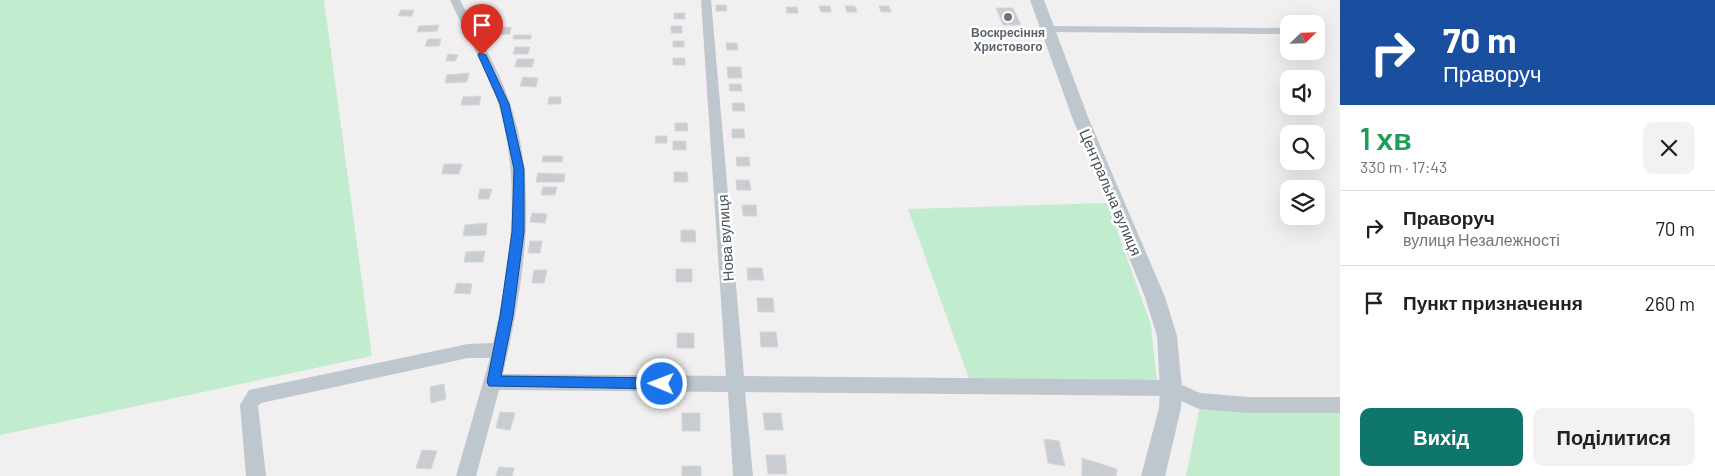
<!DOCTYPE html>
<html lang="uk">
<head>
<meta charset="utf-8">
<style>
  :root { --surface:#fff; --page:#f2f2f2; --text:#202124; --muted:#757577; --line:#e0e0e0; --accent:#0f766e }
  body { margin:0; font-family:Barlow,sans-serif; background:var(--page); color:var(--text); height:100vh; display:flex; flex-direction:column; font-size:19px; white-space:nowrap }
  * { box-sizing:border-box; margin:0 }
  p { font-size:16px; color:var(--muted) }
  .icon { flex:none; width:28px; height:28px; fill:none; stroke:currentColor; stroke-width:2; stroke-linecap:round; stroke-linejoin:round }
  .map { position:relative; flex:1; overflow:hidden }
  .side { display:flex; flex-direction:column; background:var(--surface); width:375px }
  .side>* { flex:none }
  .top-card { background:#1a4fa0; color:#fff; overflow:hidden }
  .needle { width:32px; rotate:67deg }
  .controls { position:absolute; left:1280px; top:15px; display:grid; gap:10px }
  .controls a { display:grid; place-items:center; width:45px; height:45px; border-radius:10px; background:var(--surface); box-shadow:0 5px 20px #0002; font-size:25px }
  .pin { position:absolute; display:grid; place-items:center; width:42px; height:42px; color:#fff; margin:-51px -21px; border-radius:50% 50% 50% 0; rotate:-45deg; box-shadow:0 0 5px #0007 }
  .pin .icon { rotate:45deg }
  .me { position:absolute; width:55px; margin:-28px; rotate:271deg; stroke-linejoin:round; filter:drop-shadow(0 0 4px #0008) }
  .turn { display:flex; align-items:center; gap:18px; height:105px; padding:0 20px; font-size:22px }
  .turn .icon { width:65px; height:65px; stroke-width:2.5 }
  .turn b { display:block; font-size:35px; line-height:42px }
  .round { display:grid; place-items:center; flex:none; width:52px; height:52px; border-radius:10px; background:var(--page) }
  .headline { display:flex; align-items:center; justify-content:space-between; height:85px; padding:0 20px }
  h1 { font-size:30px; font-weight:600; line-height:38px; color:#1e9e55 }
  .primary-button { display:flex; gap:10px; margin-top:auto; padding:10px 20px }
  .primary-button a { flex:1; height:58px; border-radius:10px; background:var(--accent); color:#fff; font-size:20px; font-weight:600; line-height:58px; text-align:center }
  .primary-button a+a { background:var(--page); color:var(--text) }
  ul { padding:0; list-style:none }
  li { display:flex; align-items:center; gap:15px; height:75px; padding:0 20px; border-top:1px solid var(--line) }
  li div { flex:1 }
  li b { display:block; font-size:19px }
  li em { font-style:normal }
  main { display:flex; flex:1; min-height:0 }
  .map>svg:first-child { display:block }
  .green { fill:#c1ecce }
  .building { fill:#c9cdd1; stroke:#d3d6da }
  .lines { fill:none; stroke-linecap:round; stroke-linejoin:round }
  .service { stroke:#bec7cd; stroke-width:6 }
  .minor { fill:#bec7cd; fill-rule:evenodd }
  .tertiary { fill:#bec7cd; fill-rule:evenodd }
  .route { fill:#1a73e8; stroke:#114b97 }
  .worship-dot { fill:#6b7280; stroke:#fff; stroke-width:2 }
  .labels { text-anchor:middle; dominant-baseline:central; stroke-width:5; stroke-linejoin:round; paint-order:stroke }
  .far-worship-label { font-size:12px; font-weight:bold; fill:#5b616d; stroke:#fff }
  .street-label { font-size:15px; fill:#48545b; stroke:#fff }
</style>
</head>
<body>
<main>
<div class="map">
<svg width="1340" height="476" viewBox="0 0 1340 476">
  <rect width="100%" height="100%" fill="#f1efef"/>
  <path class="green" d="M3,0H324L372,356L0,435V1Z
    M1107,203L1151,325L1157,381L972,387L908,209Z
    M1200,406L1340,411V476H1186Z"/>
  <path class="building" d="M716,5H726L727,11H716Z
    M819,6H830L831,12H821Z
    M845,6H855L857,12H847Z
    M879,6H889L891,12H881Z
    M786,7H797L798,13H787Z
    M996,8H1013L1021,25H1003Z
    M401,10H414L412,16H398Z
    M674,13H685V19H674Z
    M439,25L437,31L417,32L419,26Z
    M671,26H682V33H671Z
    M511,27L510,34L487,35L488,28Z
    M514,35H531V39H513Z
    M428,39H441L439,46H425Z
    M673,41H684V47H673Z
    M726,43H737L738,50H727Z
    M515,47H530L528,54H513Z
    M448,54L458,55L455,61H446Z
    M673,58H685V65H673Z
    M517,59H534L532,67H515Z
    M727,67H741L742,78H728Z
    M469,73L467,82L445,83L447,75Z
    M523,77L538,78L536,87L520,86Z
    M729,84H741L742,91H730Z
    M481,96L479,105H461L463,97Z
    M549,97H561V104H548Z
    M732,103H744L745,111H733Z
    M675,123H687L688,131H675Z
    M732,129H744L745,138H732Z
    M656,136H667V143H655Z
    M673,141H686V150H673Z
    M543,156H563L562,162H542Z
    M736,157H749L750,166H737Z
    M444,164H462L459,174H442Z
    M674,172H687L688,182H674Z
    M538,173L565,174L564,182H536Z
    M736,180H749L751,190H737Z
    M543,187H557L555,195H541Z
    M480,189H492L489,199H478Z
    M742,205H756L757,216H743Z
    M532,213L547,214L545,223L530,222Z
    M487,223L486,235L463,236L465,225Z
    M681,230H695L696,242H681Z
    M530,241H542L540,253H528Z
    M485,251L483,262H464L466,252Z
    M747,268H762L764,280H748Z
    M676,269H692V282H676Z
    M534,270H547L544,283H532Z
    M457,283L472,284L470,294L454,293Z
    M757,298H773L774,312H758Z
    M760,332H776L778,347H761Z
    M677,333H694V348H677Z
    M444,384L446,399L431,403L430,387Z
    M500,412L515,413L510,430L496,428Z
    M682,413H700V431H682Z
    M763,413H781L783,430H765Z
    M1044,439L1059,441L1065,466L1048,463Z
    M422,450L437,451L431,469L416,468Z
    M766,455H785L787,474H768Z
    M1082,458L1117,469L1116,476H1082Z
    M682,466H701V476H682Z
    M499,467L514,468L512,476H496Z"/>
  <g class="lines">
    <path class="service" d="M1049,29L1285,31"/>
    <path class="minor" d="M450,0H460C477,34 498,67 510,103C540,191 523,286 503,374L726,376L701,0H711L744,376L1171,380L1200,393L1248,397H1340V413H1248L1199,409L1170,396L745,392L753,476H733L728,392L499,390L476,476H456L490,358H468L261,403L258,406L266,476H246L240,405L249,390L468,344L493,343C511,266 522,180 498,103C486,67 466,34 450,0Z"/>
    <path class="tertiary" d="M1030,0H1044L1088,117L1165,297L1177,336L1182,388L1181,408L1165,476H1141L1159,408L1160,388L1157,336L1145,297L1072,117Z"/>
  </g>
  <path class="route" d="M479,53L486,55L509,104L524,169V232L513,316L501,376L662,378L666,379L668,384L666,388L662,389L489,386L487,382L500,316L512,232L514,169L500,104L478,55Z"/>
  <circle class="worship-dot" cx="1008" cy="17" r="5"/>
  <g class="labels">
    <g class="far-worship-label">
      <text x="1008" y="32">Воскресіння<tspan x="1008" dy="14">Христового</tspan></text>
    </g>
    <g class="street-label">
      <text transform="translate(1111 192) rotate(67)">Центральна вулиця</text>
      <text transform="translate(725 238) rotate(-94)">Нова вулиця</text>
    </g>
  </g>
</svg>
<div class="controls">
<a><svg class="needle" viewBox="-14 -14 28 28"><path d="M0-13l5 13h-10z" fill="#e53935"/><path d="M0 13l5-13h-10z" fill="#757577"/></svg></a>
<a><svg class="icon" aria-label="sound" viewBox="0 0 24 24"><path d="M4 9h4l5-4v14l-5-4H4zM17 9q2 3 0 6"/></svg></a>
<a><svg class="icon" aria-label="search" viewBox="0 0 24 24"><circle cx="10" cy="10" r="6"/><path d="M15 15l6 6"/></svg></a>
<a><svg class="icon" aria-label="layers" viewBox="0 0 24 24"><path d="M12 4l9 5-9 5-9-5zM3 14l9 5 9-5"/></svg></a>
</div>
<div class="pin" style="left:482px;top:55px;background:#d93025"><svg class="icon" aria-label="arrive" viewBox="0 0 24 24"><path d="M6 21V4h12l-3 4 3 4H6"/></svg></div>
<svg class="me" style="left:662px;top:384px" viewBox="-20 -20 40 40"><circle r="17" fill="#1a73e8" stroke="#fff" stroke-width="3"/><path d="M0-11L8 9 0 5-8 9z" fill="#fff"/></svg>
</div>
<section class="side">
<div class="top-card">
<div class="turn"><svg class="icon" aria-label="right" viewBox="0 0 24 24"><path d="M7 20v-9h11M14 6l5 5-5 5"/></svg><div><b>70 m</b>Праворуч</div></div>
</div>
<div class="headline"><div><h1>1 хв</h1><p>330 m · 17:43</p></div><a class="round"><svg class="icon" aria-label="close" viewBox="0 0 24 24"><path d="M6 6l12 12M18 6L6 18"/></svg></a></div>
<ul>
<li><svg class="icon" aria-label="right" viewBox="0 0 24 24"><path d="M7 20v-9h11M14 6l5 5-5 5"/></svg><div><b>Праворуч</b><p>вулиця Незалежності</p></div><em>70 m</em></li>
<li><svg class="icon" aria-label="arrive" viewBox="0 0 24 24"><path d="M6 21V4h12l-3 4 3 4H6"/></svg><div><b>Пункт призначення</b></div><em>260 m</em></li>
</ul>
<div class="primary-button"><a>Вихід</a><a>Поділитися</a></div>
</section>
</main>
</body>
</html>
